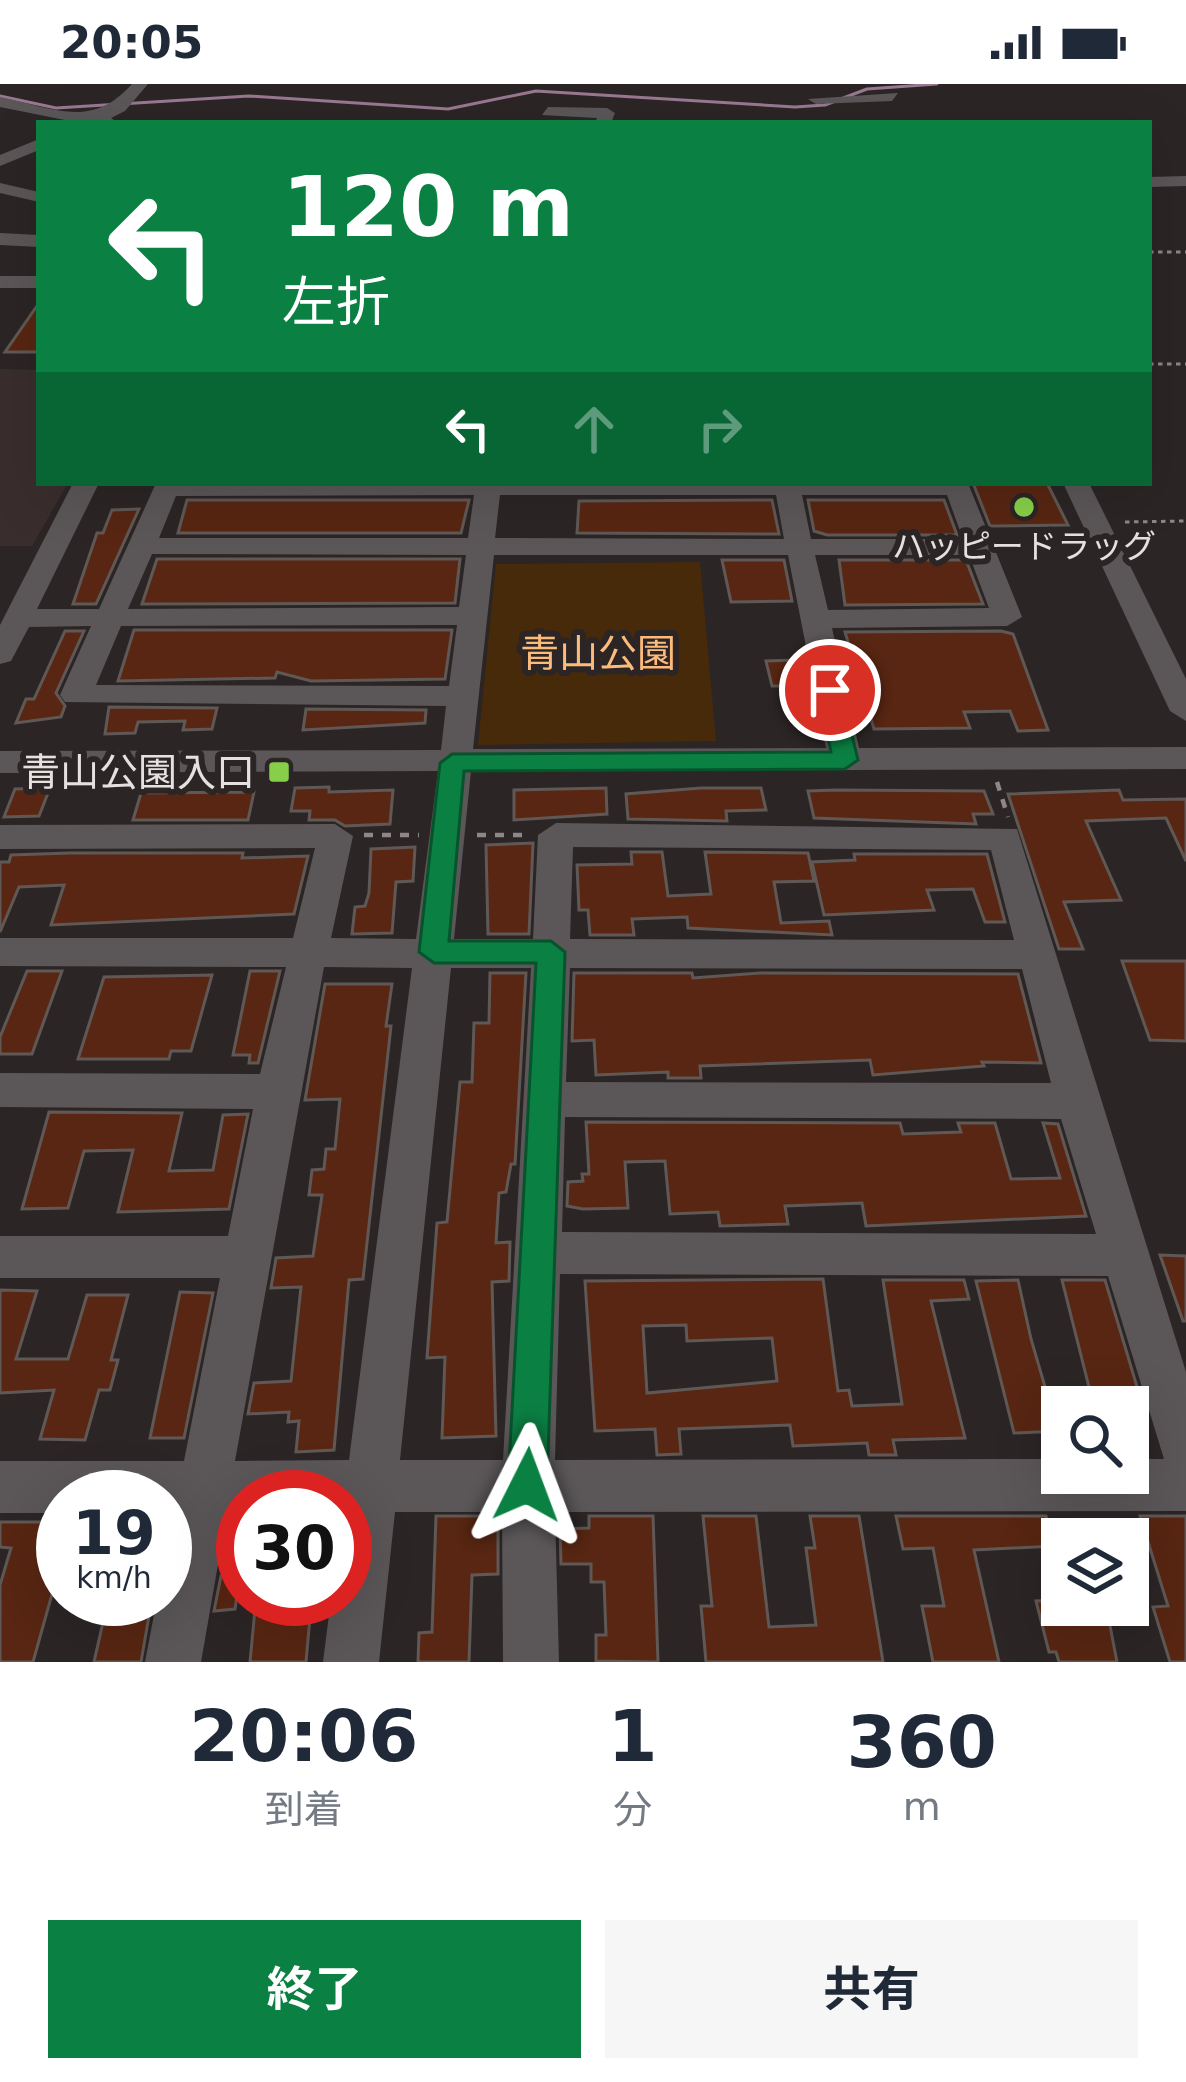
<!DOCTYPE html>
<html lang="ja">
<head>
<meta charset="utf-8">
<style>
  :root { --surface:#fff; --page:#f6f6f7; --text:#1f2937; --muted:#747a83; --accent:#0b8043 }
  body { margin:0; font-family:"DejaVu Sans","Noto Sans JP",sans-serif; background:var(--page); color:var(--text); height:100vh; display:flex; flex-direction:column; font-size:45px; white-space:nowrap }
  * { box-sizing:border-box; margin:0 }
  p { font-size:39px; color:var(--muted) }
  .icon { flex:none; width:66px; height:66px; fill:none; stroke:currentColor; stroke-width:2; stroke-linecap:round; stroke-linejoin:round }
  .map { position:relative; height:1578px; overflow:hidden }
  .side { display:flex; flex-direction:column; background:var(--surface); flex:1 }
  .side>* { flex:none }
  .banner { position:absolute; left:36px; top:36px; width:1116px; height:366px; border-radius:0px; box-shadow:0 12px 48px #0002; background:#0b8043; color:#fff; overflow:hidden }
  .tools { position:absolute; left:1041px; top:1302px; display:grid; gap:24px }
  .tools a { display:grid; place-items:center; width:108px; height:108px; border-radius:0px; background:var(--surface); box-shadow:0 12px 48px #0002; font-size:60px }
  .speed { position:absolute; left:36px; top:1386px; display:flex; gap:24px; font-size:60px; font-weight:700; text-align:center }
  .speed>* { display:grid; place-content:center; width:156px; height:156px; border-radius:50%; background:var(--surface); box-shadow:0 12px 48px #0002; line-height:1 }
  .speed small { font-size:30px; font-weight:400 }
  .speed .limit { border:18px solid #d22; background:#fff; color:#111 }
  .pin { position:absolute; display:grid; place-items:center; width:102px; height:102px; color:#fff; margin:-51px; border:6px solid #fff; border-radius:50%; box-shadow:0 3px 12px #0007 }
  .me { position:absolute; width:132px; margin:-66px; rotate:3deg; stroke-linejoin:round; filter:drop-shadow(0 0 9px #0008) }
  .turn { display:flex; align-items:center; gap:42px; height:252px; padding:0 48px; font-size:54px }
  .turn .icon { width:156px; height:156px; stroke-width:2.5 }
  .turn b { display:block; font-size:84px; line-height:102px }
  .lanes { display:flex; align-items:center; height:114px; padding:0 48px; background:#0003; justify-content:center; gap:60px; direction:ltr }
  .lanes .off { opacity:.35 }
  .eta { display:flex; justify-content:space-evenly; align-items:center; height:204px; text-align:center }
  .eta b { font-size:72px; font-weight:700; line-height:84px }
  .action { display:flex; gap:24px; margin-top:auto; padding:24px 48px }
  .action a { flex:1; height:138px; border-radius:0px; background:var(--accent); color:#fff; font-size:48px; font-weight:700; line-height:138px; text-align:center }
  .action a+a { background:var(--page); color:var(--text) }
  .status { display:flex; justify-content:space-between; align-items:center; height:84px; padding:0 60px; background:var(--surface); direction:ltr }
  .status svg { height:33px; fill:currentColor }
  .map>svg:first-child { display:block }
  .built { fill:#3a2d2d }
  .green { fill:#472a0a }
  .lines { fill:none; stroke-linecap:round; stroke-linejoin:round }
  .stream { stroke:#997892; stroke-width:3 }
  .building { fill:#582612; stroke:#5f5855; stroke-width:3; fill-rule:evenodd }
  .path-far1 { stroke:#8d8787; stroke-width:3; stroke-dasharray:4.5 4.5; stroke-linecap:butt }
  .path { stroke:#8d8787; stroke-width:4.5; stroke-dasharray:9 9; stroke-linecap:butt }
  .minor { fill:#5b5759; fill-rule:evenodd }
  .route { fill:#0b8043; stroke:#07532c; stroke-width:3 }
  .poi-dot { fill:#88cf49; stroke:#2c2525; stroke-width:4.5 }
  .labels { text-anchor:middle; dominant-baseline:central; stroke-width:12; stroke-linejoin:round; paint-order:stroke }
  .far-poi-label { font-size:33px; fill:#e5e1e0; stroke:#2c2525 }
  .park-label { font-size:39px; fill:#fcba7b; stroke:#2c2525 }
  .poi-label { font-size:39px; fill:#e5e1e0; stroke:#2c2525; text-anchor:end }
</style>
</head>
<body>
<div class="status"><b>20:05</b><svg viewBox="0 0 49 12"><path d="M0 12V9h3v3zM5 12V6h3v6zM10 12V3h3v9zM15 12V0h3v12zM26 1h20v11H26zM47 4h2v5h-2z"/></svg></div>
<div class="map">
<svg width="1186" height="1578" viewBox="0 0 1186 1578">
  <rect width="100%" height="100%" fill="#2c2525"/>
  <path class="built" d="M0,285L39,286V399H68L32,462H0Z"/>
  <path class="green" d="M700,478L716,657L478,661L496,480Z"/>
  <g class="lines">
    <path class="stream" d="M0,12L56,24L249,12L448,25L536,7L795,23L825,21L867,5L937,0"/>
  </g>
  <path class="building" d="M39,219V268H5Z
    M973,399H1047L1068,441L990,442Z
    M187,416H469L461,449H178Z
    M772,416L779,450L577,449L579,417Z
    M808,416H944L957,451H827L814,447Z
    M139,425L96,520H73L97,449H103L112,426Z
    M157,475H460L455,519L142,520Z
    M722,476H784L792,517L731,518Z
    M839,476H966L983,520L845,521Z
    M134,546H452L445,595L311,597L277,588L275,594L118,597Z
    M65,547H84L56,609L65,622L61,633L16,639L26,615H34Z
    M1001,547L1013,550L1048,646L1018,647L1010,627L964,628L970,644L874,645L845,548Z
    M797,576L803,602H772L766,577Z
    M109,623L217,624L212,645L183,646L185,637L138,638L135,649L105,650Z
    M306,625L426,626L425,639L303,646Z
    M329,703V708L393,706L390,740L345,742L335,736H309L310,727H291L295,704Z
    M50,704L39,732L4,733L15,705Z
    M606,704L607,730L514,736V706Z
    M701,704H761L766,726L726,727L727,737L628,735L626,710Z
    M836,706L984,707L993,730H973L976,740L814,734L808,707Z
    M1119,706L1123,716L1186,715V777L1166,734L1086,737L1121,816L1064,818L1083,865H1059L1008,710Z
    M254,708L248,736H133L141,709Z
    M533,759L529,850H488L486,761Z
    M415,763L413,797L396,798L392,849L352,850L355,823L365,822L369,809L371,765Z
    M631,768H662L668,812L711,810L705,768L808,769L814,797L774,798L781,839L829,837L832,851L688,844L687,833L632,835L634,851H590L588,826H579L577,781L632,780Z
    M70,769H243L242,774L308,772L294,830L51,841L64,801L19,803L0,848V778H9L11,771Z
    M854,770H987L1005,838H985L973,805L927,806L934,826L824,831L812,778L855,776Z
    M1122,877H1186V957L1150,956Z
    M27,887H62L32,970H0V953Z
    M250,887H280L258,979H249L250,971H233Z
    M490,889H526L515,1080H511L506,1108L499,1109L496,1159L510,1158L509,1197L492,1198L496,1352L442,1354L445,1273L427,1274L437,1139L447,1138L460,998H472L474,939H489Z
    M574,889H692L693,894L760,889L1018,890L1041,979L982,978L984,982L873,991L870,976L700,982L701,994H668V988L596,991L594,956L572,957Z
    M212,891L191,967H171L169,975H78L104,893Z
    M325,900H392L386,942H391L363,1195L349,1196L334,1366L296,1368L299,1337L288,1338L289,1328L248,1330L254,1299L291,1297L301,1203L271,1204L276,1174L313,1172L322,1111H309L312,1086L324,1085L326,1065H335L340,1015L305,1016Z
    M49,1028L182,1029L169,1087L213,1086L223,1031L248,1030L229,1125L118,1128L133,1066L84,1067L68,1124L22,1125Z
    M586,1038L900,1039L903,1050L961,1048L958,1039H995L1011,1095L1060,1094L1043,1039L1058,1040L1086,1132L866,1142L862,1119L785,1122L788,1140L720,1142L718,1128L670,1130L665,1077L625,1078L628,1124L583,1125L567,1122L568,1098L583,1097L582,1090H589Z
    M1160,1171L1186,1172V1237H1183Z
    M823,1195L838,1307L849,1306L852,1322L902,1320L883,1196H964L969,1215L931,1217L965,1354L893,1356L896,1371H869L867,1359L793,1362L790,1341L679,1345L681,1370L657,1371L655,1345L595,1347L585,1197ZM686,1241L687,1257L772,1254L777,1297L647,1309L643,1242Z
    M1018,1196L1031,1255L1058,1347L1014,1349L976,1197Z
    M1062,1196H1105L1147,1336H1128V1323H1119L1116,1314L1092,1315Z
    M0,1206L37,1207L16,1275H68L87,1211H128L111,1276H118L110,1306H99L85,1356L40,1355L54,1306L0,1309Z
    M180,1208L213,1209L184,1354H150Z
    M436,1432H498V1490L472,1491L469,1578H418L419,1549L432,1548Z
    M589,1432H653L658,1578L596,1577V1551H606L604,1498H591V1480H561L560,1445L589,1444Z
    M703,1432H756L769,1543L816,1541L806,1464H815L810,1432H859L883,1578H706L701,1522H712Z
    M896,1432H1046L1054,1462L974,1466L999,1578H933L922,1522H944L933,1464L903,1465Z
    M1140,1432H1186V1578H1170L1153,1523L1168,1522Z
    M0,1438H63V1471L33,1578H0V1501L11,1464L0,1463Z
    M240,1491L235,1525L214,1527L221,1492Z
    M1062,1516V1521H1106L1117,1578H1059L1056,1568H1049L1036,1517Z
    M311,1522L306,1578H250L255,1525Z
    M106,1525L150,1526L141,1578H94Z"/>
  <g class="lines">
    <path class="path-far1" d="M1149,168H1186
      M1149,280H1186
      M1125,438L1186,437"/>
    <path class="path" d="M997,698L1008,733
      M364,751H419
      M477,751H526"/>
    <path class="minor" d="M132,0H148L125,27L111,34L118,39H80L0,23V13C54,24 91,46 132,0Z
      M898,9L892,17L816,20L808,15Z
      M548,23L607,24L615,29L611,39H595L597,34L542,31Z
      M39,55V66L0,82V71Z
      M1186,92V102L1149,103V93Z
      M0,99L39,108V118L0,109Z
      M0,149L39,151V163L0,161Z
      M0,192H39V204H0Z
      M73,399H99L37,525H99L156,399H968L1022,533L1007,542L832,544L859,664L1186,663V685L471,687L454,855H533L538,751L556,739L1017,745L1186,1288V1427L555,1428L559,1578H503L502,1428H395L379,1578H323L331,1515H345V1413H243V1429H227L201,1578H145L157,1515H165L174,1429H165V1413H63V1429H0V1377H184L220,1194H0V1152H228L253,1025L0,1023V989L260,990L286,883L0,882V854H293L315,764L0,765V741L335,740L353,752L331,854L416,855L438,687L0,689V667L441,666L446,622L65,618L60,611L91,542L29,543L11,577L0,580V541ZM474,411L468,454H159L176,412ZM500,411H776L784,455L495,454ZM802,411H947L963,455H811ZM152,470L466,471L459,523L128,525ZM494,471H788L826,664L473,665ZM815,471H969L989,524L828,526ZM457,541L449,602L96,601L121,542ZM573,763L991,766L1014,856L570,855ZM324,883L412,884L349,1376L235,1377ZM451,884H531L503,1376H400ZM570,884L1022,885L1051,999L566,998ZM565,1033L1061,1035L1096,1150L562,1148ZM560,1190L1108,1192L1164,1375H1128V1389H1062V1375L555,1376Z
      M1063,399H1089L1186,595V637L1170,627Z"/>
  </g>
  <path class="route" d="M830,598L841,606L858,676L845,685L464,687L449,857H551L565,868L547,1401L541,1415L527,1421L513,1415L508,1401L536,879H434L419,868L440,679L452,670L831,668L818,606Z"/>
  <g class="poi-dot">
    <circle cx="1024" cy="423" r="12"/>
    <rect x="267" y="676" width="24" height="24" rx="6"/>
  </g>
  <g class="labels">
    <g class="far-poi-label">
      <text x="1024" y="462">ハッピードラッグ</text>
    </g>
    <g class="park-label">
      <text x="598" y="569">青山公園</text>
    </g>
    <g class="poi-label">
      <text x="255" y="688">青山公園入口</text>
    </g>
  </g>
</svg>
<div class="tools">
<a><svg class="icon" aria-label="search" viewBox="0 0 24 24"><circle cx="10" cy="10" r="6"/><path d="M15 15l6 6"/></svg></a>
<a><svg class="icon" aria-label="layers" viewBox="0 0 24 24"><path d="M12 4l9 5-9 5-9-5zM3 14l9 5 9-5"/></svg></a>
</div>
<div class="speed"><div>19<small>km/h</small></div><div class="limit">30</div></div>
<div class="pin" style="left:830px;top:606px;background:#d93025"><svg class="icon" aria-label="arrive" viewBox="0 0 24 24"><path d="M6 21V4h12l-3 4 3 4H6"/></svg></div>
<svg class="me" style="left:527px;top:1401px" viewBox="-20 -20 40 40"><path d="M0-17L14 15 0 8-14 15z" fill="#0b8043" stroke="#fff" stroke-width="4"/></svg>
<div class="banner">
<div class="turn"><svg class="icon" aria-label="left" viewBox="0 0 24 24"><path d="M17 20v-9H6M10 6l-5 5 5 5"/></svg><div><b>120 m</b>左折</div></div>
<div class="lanes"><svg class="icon" aria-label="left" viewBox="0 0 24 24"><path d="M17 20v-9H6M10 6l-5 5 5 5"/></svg><svg class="icon off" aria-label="ahead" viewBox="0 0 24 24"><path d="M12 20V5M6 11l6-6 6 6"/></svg><svg class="icon off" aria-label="right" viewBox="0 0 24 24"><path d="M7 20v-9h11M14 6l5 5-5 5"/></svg></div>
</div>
</div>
<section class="side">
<div class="eta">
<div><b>20:06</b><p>到着</p></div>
<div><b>1</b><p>分</p></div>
<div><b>360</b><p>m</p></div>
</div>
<div class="action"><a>終了</a><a>共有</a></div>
</section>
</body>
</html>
